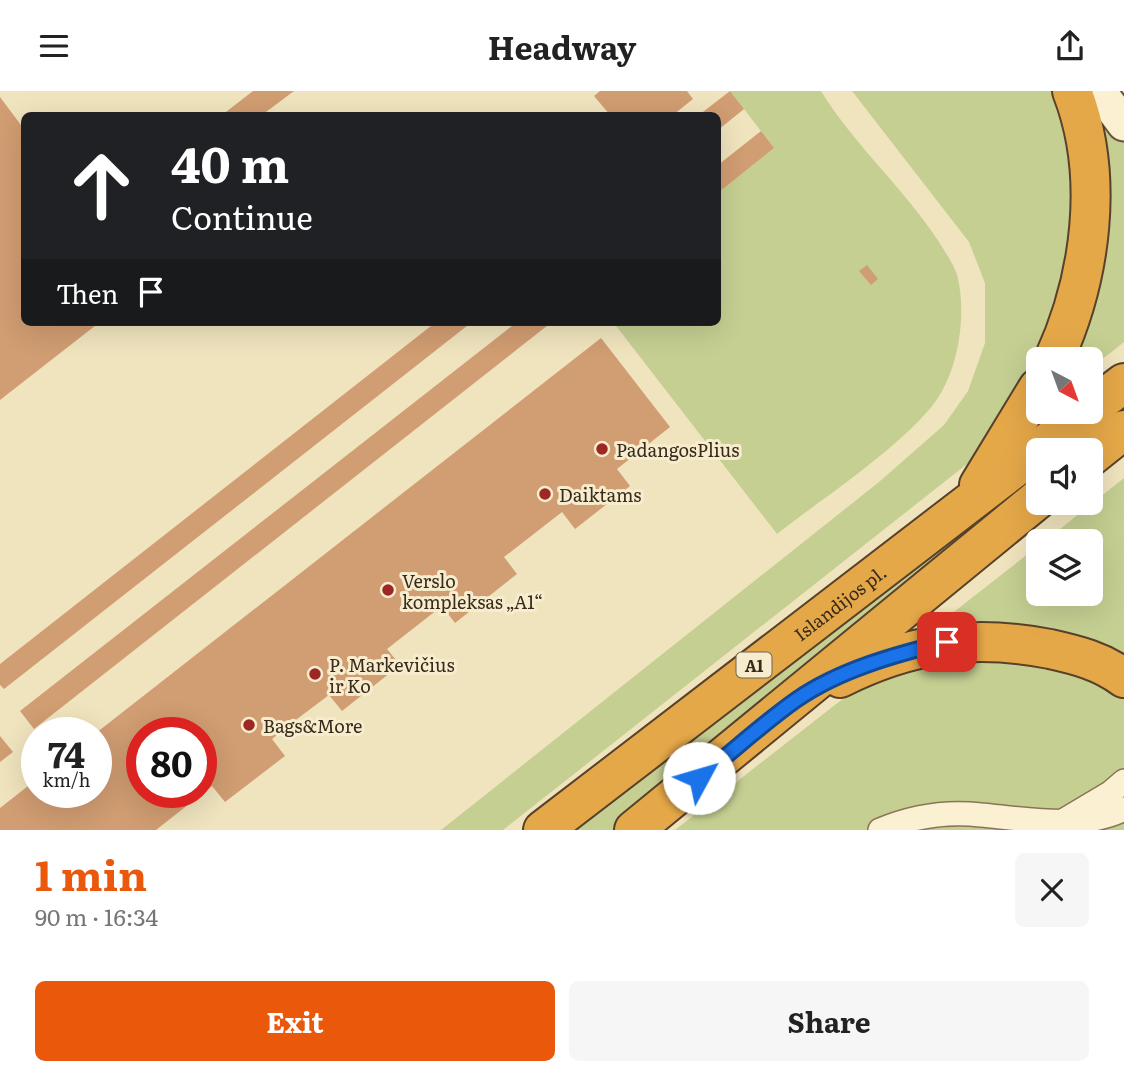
<!DOCTYPE html>
<html lang="en">
<head>
<meta charset="utf-8">
<style>
  :root { --surface:#fff; --page:#f6f6f6; --text:#222; --muted:#767676; --accent:#ea580c }
  body { margin:0; font-family:Literata,serif; background:var(--page); color:var(--text); height:100vh; display:flex; flex-direction:column; font-size:26px; white-space:nowrap }
  * { box-sizing:border-box; margin:0 }
  p { font-size:23px; color:var(--muted) }
  .icon { flex:none; width:38px; height:38px; fill:none; stroke:currentColor; stroke-width:2; stroke-linecap:round; stroke-linejoin:round }
  .map { position:relative; height:739px; overflow:hidden }
  .drawer { display:flex; flex-direction:column; background:var(--surface); flex:1 }
  .drawer>* { flex:none }
  .guide { position:absolute; left:21px; top:21px; width:700px; height:214px; border-radius:10px; box-shadow:0 7px 28px #0002; background:#202124; color:#fff; overflow:hidden }
  .needle { width:46px; rotate:139deg }
  .fabs { position:absolute; left:1026px; top:256px; display:grid; gap:14px }
  .fabs a { display:grid; place-items:center; width:77px; height:77px; border-radius:10px; background:var(--surface); box-shadow:0 7px 28px #0002; font-size:35px }
  .speed { position:absolute; left:21px; top:626px; display:flex; gap:14px; font-size:35px; font-weight:700; text-align:center }
  .speed>* { display:grid; place-content:center; width:91px; height:91px; border-radius:50%; background:var(--surface); box-shadow:0 7px 28px #0002; line-height:1 }
  .speed small { font-size:18px; font-weight:400 }
  .speed .limit { border:10px solid #d22; background:#fff; color:#111 }
  .pin { position:absolute; display:grid; place-items:center; width:60px; height:60px; color:#fff; margin:-30px; border-radius:14px; box-shadow:0 4px 10px #0006 }
  .me { position:absolute; width:77px; margin:-38px; rotate:51deg; stroke-linejoin:round; filter:drop-shadow(0 0 5px #0008) }
  .turn { display:flex; align-items:center; gap:24px; height:147px; padding:0 35px; font-size:32px }
  .turn .icon { width:91px; height:91px; stroke-width:2.5 }
  .turn b { display:block; font-size:49px; line-height:60px }
  .then { display:flex; align-items:center; height:66px; padding:0 35px; background:#0003; gap:14px; font-size:26px }
  .round { display:grid; place-items:center; flex:none; width:74px; height:74px; border-radius:10px; background:var(--page) }
  .head { display:flex; align-items:center; justify-content:space-between; height:119px; padding:0 35px }
  h1 { font-size:42px; font-weight:700; line-height:52px; color:var(--accent) }
  .action { display:flex; gap:14px; margin-top:auto; padding:14px 35px }
  .action a { flex:1; height:80px; border-radius:10px; background:var(--accent); color:#fff; font-size:28px; font-weight:700; line-height:80px; text-align:center }
  .action a+a { background:var(--page); color:var(--text) }
  header { display:flex; justify-content:space-between; align-items:center; height:91px; padding:0 35px; background:var(--surface); font-size:32px; font-weight:700 }
  .map>svg:first-child { display:block }
  .green { fill:#c5cf92 }
  .building { fill:#d19d72; fill-rule:evenodd }
  .lines { fill:none; stroke-linecap:round; stroke-linejoin:round }
  .street-casing { stroke:#8a7456; stroke-width:26 }
  .secondary-casing { stroke:#6b5539; stroke-width:37 }
  .highway-casing { stroke:#57412b; stroke-width:42 }
  .street { stroke:#fbf0d2; stroke-width:23 }
  .secondary { stroke:#fbf0d2; stroke-width:33 }
  .highway { stroke:#e5a849; stroke-width:38 }
  .route-casing { stroke:#114b97; stroke-width:18 }
  .route { stroke:#1a73e8; stroke-width:12 }
  .poi-dot { fill:#9c2723; stroke:#f7edce; stroke-width:2.5 }
  .labels { text-anchor:middle; dominant-baseline:central; stroke-width:6; stroke-linejoin:round; paint-order:stroke }
  .shield { fill:#f7edce; stroke:#716551; stroke-width:2 }
  .shield-label { font-size:16px; font-weight:bold; fill:#382b1b }
  .poi-label { font-size:18px; fill:#382b1b; stroke:#f7edce; text-anchor:start }
  .street-label { font-size:18px; fill:#382b1b; stroke:#f7edce }
</style>
</head>
<body>
<header><svg class="icon" aria-label="menu" viewBox="0 0 24 24"><path d="M4 6h16M4 12h16M4 18h16"/></svg>Headway<svg class="icon" aria-label="share" viewBox="0 0 24 24"><path d="M12 15V3M7 8l5-5 5 5M5 13v7h14v-7"/></svg></header>
<div class="map">
<svg width="1124" height="739" viewBox="0 0 1124 739">
  <rect width="100%" height="100%" fill="#f0e4be"/>
  <path class="green" d="M730,0H821C854,54 904,97 939,151C945,161 956,176 958,188C966,223 959,271 941,302C915,347 820,409 777,443L613,231H718V102L774,57Z
    M852,0H1059L1075,58L1074,169L1038,268V278L1002,336L967,373L503,739H441L879,391L944,334L968,300L985,252V192L969,151Z
    M1124,36V251L1090,278V268H1067L1101,42L1109,40L1113,45Z
    M1038,364V407L1001,435L615,739H561Z
    M1124,387V739H675L1038,455V502H1090V450H1045Z"/>
  <path class="building" d="M253,0H294L262,24H222Z
    M600,0H687L693,8L673,24H610L594,5Z
    M730,0L744,18L718,39V24H699Z
    M0,6L24,38V231H100L0,309Z
    M761,40L774,57L718,102V74Z
    M867,174L878,188L871,194L859,180Z
    M436,231H472L4,598L0,594V573Z
    M517,231H552L34,638L20,620Z
    M601,247L670,336L617,378L630,395L575,438L562,421L504,466L517,483L455,532L442,515L387,558L400,574L342,620L329,604L293,631L272,648L285,665L225,711L212,695L156,739H0V717L37,688V702H96V642ZM142,642H201V702H142Z
    M0,645L13,661L0,671Z"/>
  <g class="lines">
    <g class="street-casing">
      <path id="street" d="M1063,730L1110,702L1124,690
        M880,739C911,726 947,720 981,724C1024,728 1086,739 1124,718"/>
    </g>
    <g class="secondary-casing">
      <path id="secondary" d="M1099,0L1124,33"/>
    </g>
    <g class="highway-casing">
      <g id="highway">
        <path d="M1054,268C1091,187 1105,85 1072,0"/>
        <path d="M1090,318L1124,292"/>
        <path d="M1038,359L1088,320"/>
        <path d="M1090,366L1124,339"/>
        <path d="M979,394L1038,297"/>
        <path d="M840,587C910,552 973,543 1050,558C1077,564 1101,570 1124,587"/>
        <path id="s1" d="M543,739L1038,359"/>
        <path d="M634,739L1038,408"/>
      </g>
    </g>
    <use href="#street" class="street"/>
    <use href="#secondary" class="secondary"/>
    <use href="#highway" class="highway"/>
  </g>
  <g class="lines">
    <g class="route-casing">
      <path id="route" d="M699,687C731,662 762,633 796,609C839,579 896,563 947,551"/>
    </g>
    <use href="#route" class="route"/>
  </g>
  <g class="poi-dot">
    <circle cx="602" cy="358" r="7"/>
    <circle cx="545" cy="403" r="7"/>
    <circle cx="388" cy="499" r="7"/>
    <circle cx="315" cy="583" r="7"/>
    <circle cx="249" cy="634" r="7"/>
  </g>
  <g class="labels">
    <rect class="shield" x="736.5" y="561.5" width="35" height="25" rx="5"/>
    <g class="shield-label">
      <text x="754" y="574">A1</text>
    </g>
    <g class="poi-label">
      <text x="616" y="358">PadangosPlius</text>
      <text x="559" y="403">Daiktams</text>
      <text x="402" y="489">Verslo<tspan x="402" dy="21">kompleksas „A1“</tspan></text>
      <text x="329" y="573">P. Markevičius<tspan x="329" dy="21">ir Ko</tspan></text>
      <text x="263" y="634">Bags&amp;More</text>
    </g>
    <g class="street-label">
      <text stroke="none"><textPath href="#s1" startOffset="374">Islandijos pl.</textPath></text>
    </g>
  </g>
</svg>
<div class="fabs">
<a><svg class="needle" viewBox="-14 -14 28 28"><path d="M0-13l5 13h-10z" fill="#e53935"/><path d="M0 13l5-13h-10z" fill="#767676"/></svg></a>
<a><svg class="icon" aria-label="sound" viewBox="0 0 24 24"><path d="M4 9h4l5-4v14l-5-4H4zM17 9q2 3 0 6"/></svg></a>
<a><svg class="icon" aria-label="layers" viewBox="0 0 24 24"><path d="M12 4l9 5-9 5-9-5zM3 14l9 5 9-5"/></svg></a>
</div>
<div class="speed"><div>74<small>km/h</small></div><div class="limit">80</div></div>
<div class="pin" style="left:947px;top:551px;background:#d93025"><svg class="icon" aria-label="arrive" viewBox="0 0 24 24"><path d="M6 21V4h12l-3 4 3 4H6"/></svg></div>
<svg class="me" style="left:699px;top:687px" viewBox="-20 -20 40 40"><circle r="19" fill="#fff"/><path d="M0-13L10 11 0 6-10 11z" fill="#1a73e8"/></svg>
<div class="guide">
<div class="turn"><svg class="icon" aria-label="ahead" viewBox="0 0 24 24"><path d="M12 20V5M6 11l6-6 6 6"/></svg><div><b>40 m</b>Continue</div></div>
<div class="then">Then<svg class="icon" aria-label="arrive" viewBox="0 0 24 24"><path d="M6 21V4h12l-3 4 3 4H6"/></svg></div>
</div>
</div>
<section class="drawer">
<div class="head"><div><h1>1 min</h1><p>90 m · 16:34</p></div><a class="round"><svg class="icon" aria-label="close" viewBox="0 0 24 24"><path d="M6 6l12 12M18 6L6 18"/></svg></a></div>
<div class="action"><a>Exit</a><a>Share</a></div>
</section>
</body>
</html>
